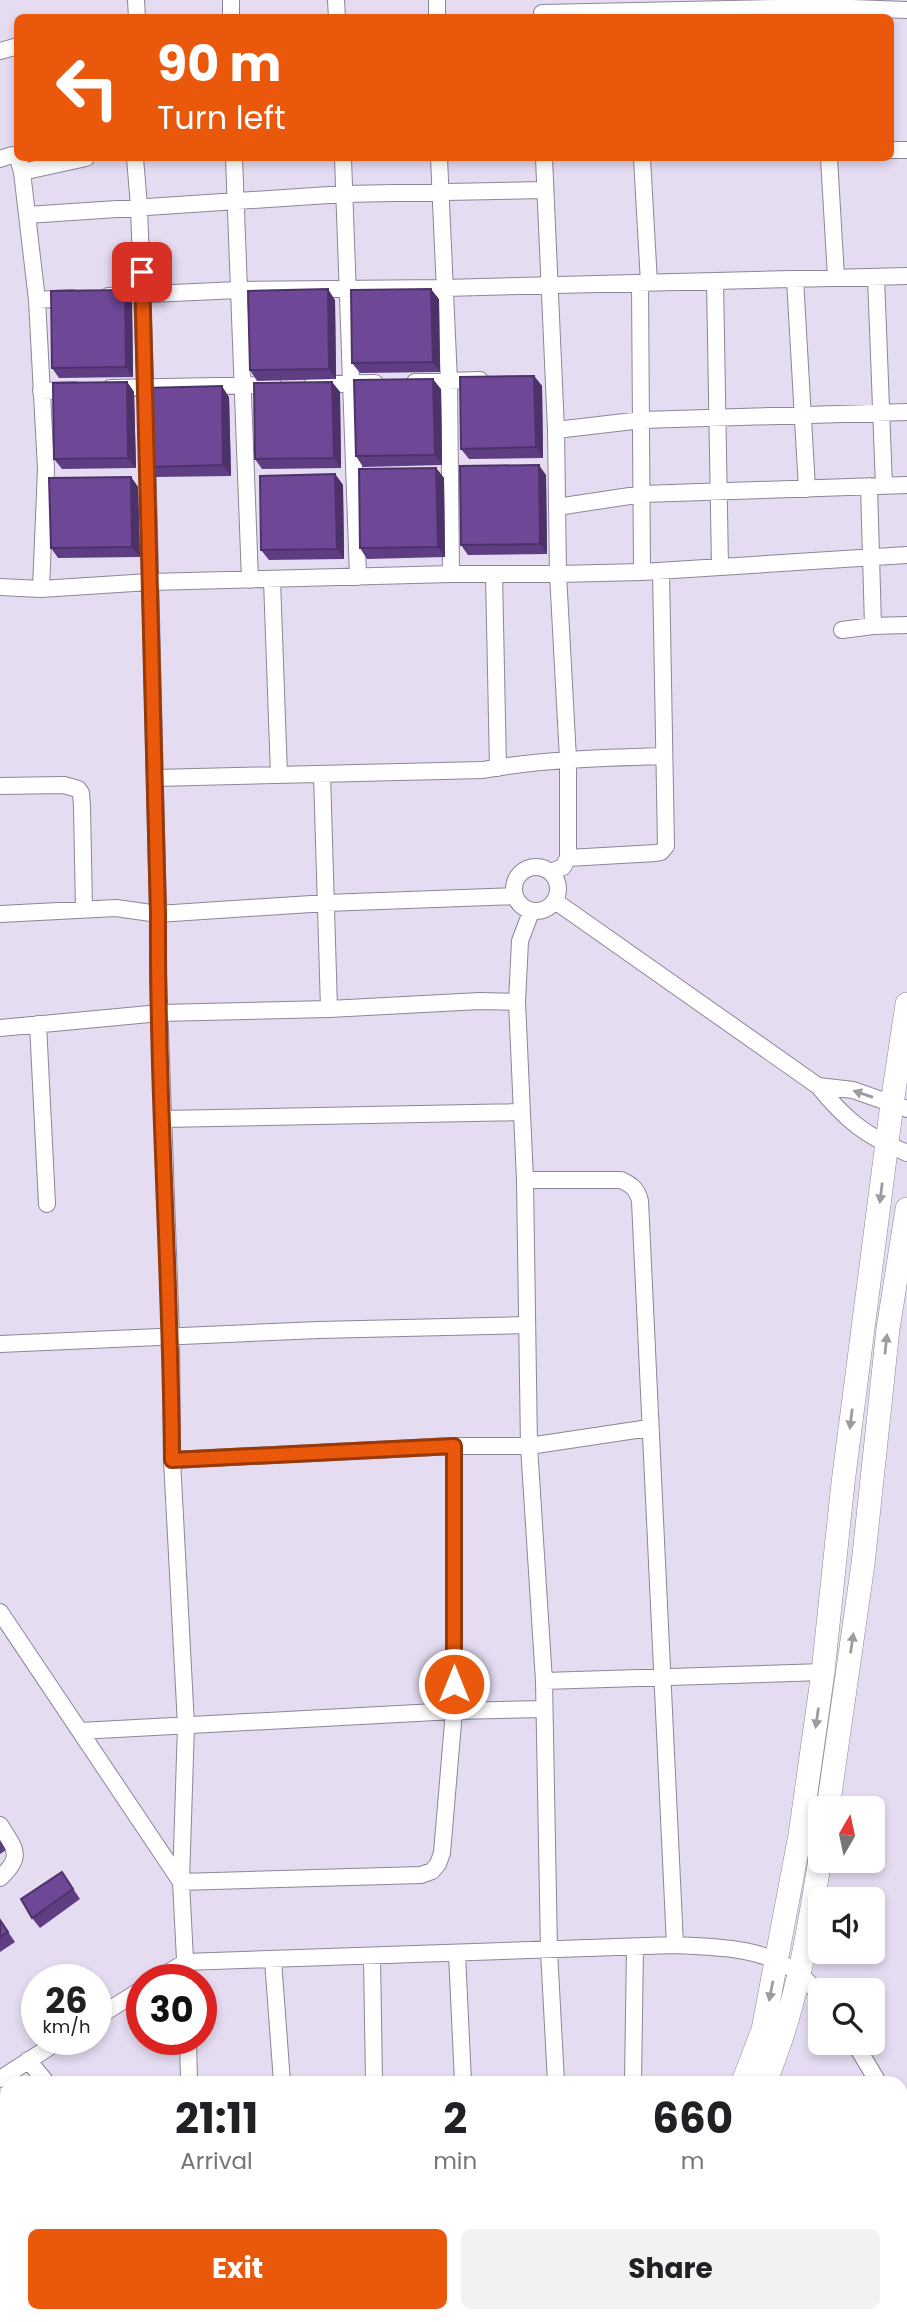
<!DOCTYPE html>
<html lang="en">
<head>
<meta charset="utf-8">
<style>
  :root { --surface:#fff; --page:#f2f2f2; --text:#202124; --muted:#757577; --accent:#ea580c }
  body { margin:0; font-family:Poppins,sans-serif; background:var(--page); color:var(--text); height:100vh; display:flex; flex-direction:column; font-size:26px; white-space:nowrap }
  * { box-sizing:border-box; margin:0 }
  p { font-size:23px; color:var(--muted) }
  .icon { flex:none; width:38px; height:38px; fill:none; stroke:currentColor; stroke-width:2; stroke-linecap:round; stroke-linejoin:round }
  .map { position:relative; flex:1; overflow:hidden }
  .drawer { position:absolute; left:0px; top:2076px; width:908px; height:247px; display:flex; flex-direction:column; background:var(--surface); border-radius:21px 21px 0 0; box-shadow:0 4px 10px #0003 }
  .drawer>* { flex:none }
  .top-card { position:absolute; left:14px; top:14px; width:880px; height:147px; border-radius:10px; box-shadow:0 4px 10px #0003; background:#ea580c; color:#fff; overflow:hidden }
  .needle { width:46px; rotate:9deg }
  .fabs { position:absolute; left:808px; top:1796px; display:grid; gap:14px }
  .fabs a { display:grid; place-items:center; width:77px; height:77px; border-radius:10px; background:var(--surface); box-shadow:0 4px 10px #0003; font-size:35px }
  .speed { position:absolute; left:21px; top:1964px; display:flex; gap:14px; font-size:35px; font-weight:700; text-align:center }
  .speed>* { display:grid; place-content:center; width:91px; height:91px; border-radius:50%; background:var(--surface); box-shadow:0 4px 10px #0003; line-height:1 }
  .speed small { font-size:18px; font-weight:400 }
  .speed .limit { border:10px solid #d22; background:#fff; color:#111 }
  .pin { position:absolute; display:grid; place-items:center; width:60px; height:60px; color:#fff; margin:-30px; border-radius:14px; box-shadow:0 4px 10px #0006 }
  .me { position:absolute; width:77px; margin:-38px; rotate:0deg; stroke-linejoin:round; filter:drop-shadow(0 0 5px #0008) }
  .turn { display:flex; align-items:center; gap:24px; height:147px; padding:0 28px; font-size:32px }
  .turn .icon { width:91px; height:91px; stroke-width:2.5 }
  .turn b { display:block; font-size:49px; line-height:60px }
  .eta { display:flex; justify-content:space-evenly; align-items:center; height:119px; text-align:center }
  .eta b { font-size:42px; font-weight:700; line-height:49px }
  .button { display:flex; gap:14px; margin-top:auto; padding:14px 28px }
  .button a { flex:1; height:80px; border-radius:10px; background:var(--accent); color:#fff; font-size:28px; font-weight:700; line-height:80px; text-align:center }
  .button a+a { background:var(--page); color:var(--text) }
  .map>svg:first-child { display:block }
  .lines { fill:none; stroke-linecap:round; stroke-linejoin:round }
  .street-casing { stroke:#8d8599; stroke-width:18 }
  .secondary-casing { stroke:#8d8599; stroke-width:24 }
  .street { stroke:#fff; stroke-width:16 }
  .secondary { stroke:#fff; stroke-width:23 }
  .wall { fill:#5f3d82 }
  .shaded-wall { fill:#4d326a }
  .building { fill:#6e4797; stroke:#4d326a; stroke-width:2 }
  .oneway { fill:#9c9b9f }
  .route-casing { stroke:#983908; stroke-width:18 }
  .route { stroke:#ea580c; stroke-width:12 }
</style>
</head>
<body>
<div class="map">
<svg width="907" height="2322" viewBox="0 0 907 2322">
  <rect width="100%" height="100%" fill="#e5dcf2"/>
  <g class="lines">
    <g class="street-casing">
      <path id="street" d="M136,0L137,18
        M231,0V18
        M336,0L337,18
        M437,0V18
        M542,13L824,7L907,10
        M0,51L18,46
        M891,150H907
        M18,158L22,172L37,300L46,469L41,589
        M135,158L139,206L146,407
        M234,158L250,580
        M343,158L358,577
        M439,158L449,381L451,574
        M544,158L556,430L558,574L568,759V858L563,867L551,872
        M642,158L649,283
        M829,158L836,277
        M0,159L12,155L18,157
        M22,172L86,158
        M27,215L344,194L544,190
        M876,277L884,486
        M795,279L807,489
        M715,281L720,567
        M640,283L642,572
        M108,296L238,290L445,288L907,276
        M37,300L72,298
        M415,382L480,380
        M313,384L375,383
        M110,388L273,385
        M41,391L74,390
        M556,430L642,420L907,412
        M147,447L158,914V976L171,1336L172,1460L186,1725L181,1882L421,1875L432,1871L438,1864L442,1853L454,1711V1446
        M869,486L873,626
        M557,507L643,494L907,485
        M494,574L498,768
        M272,580L279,775
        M0,587L41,589L149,582L451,574H558L642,572L907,555
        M842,630L873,626L907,625
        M322,774L329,1009
        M155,778L483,770C543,759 602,758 663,756
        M0,786L64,785L78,789L81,793L82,807L84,909
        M568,858L656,853L661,852L666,846L661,571
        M514 889a22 22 0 1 1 44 0a22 22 0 1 1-44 0Z
        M555,901L818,1086C846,1120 865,1136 907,1153
        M531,912L520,941L517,1002L525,1180L529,1446L544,1681L549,1951L556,2082
        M0,914L116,908L158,914L326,903L514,896
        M38,1024L47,1204
        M0,1028L160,1013L329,1009L480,1001L517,1002
        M818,1086L853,1090L907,1109
        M162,1119L521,1112
        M525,1180H621C632,1185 637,1189 640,1201C650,1449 665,1697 675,1945
        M0,1344L319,1330L527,1325
        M172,1460L454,1446H529L649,1428
        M0,1612L181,1882L186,1979
        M544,1681L823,1672
        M80,1731L454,1711L544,1709
        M0,1825C15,1849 24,1856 0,1878
        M457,1954L463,2082
        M372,1956L374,2082
        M273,1960L282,2082
        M158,1979L185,1962L675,1945C717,1947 763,1947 798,1973C807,1979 814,1989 821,1997
        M96,2018L142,1989
        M188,2039L189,2082
        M854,2042L878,2082
        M28,2060L46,2082
        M0,2079L62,2039
        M633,2082L635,1947
        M901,2127L907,2139
        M0,2169L7,2164
        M0,2246L7,2242
        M202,2315V2322
        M412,2315L415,2322
        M17,2322L27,2315
        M179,2322L189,2315"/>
    </g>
    <g class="secondary-casing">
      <path id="secondary" d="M828,1808L863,1564L888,1329L907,1209
        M743,2082L763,2030L800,1835L823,1672L843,1483L892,1104L907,1004
        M765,2082C796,2009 809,1931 821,1852
        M486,2322L499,2315
        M542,2322L556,2315"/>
    </g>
    <use href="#street" class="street"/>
    <use href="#secondary" class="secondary"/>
  </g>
  <path class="wall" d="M439,299L440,372L360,373L352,363Z
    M132,300L133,377L59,378L52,368Z
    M335,300L336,379L257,381L250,370Z
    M534,376L542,386L543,458L469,459L461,449Z
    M127,382L134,392L136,468L62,469L54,459Z
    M332,382L340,392L341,468L262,469L255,459Z
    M441,389L442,465L363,467L356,456Z
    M229,397L231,476L154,477L147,467Z
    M436,468L444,478L445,557L367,559L360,548Z
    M335,474L343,485L344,559L269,560L261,550Z
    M546,475L547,554L468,555L461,545Z
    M131,477L138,487L140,557L58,558L51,548Z
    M0,1840L6,1850L0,1854Z
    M62,1872L80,1899L40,1928L32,1918Z
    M0,1920L15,1942L0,1952Z"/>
  <path class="shaded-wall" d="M328,289L335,300L336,379L329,369Z
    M431,289L439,299L440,372L433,362Z
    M125,290L132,300L133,377L126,367Z
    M534,376L542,386L543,458L536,447Z
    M433,379L441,389L442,465L435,455Z
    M127,382L134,392L136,468L128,458Z
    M332,382L340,392L341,468L334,458Z
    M222,386L229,397L231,476L223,465Z
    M539,465L546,475L547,554L540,544Z
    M436,468L444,478L445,557L438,547Z
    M335,474L343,485L344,559L337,549Z
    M131,477L138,487L140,557L132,547Z"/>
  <path class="building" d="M328,289L329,369L250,370L248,291Z
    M431,289L433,362L352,363L351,290Z
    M125,290L126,367L52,368L51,291Z
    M534,376L536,447L461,449L460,377Z
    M433,379L435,455L356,456L354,380Z
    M127,382L128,458L54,459L53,383Z
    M332,382L334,458L255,459L254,383Z
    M222,386L223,465L147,467L145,388Z
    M539,465L540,544L461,545L460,466Z
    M436,468L438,547L360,548L359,469Z
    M335,474L337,549L261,550L260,476Z
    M131,477L132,547L51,548L49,478Z
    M62,1872L73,1889L32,1918L21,1899Z
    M0,1920L8,1932L0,1937Z"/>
  <defs><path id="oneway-solid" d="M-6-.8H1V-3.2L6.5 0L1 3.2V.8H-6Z" transform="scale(1.75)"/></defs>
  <g class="oneway">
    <use href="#oneway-solid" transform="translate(863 1094) rotate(-161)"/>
    <use href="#oneway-solid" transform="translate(881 1193) rotate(97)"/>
    <use href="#oneway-solid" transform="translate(886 1344) rotate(-84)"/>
    <use href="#oneway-solid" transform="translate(851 1419) rotate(97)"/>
    <use href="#oneway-solid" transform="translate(852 1643) rotate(-82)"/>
    <use href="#oneway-solid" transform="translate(817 1718) rotate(98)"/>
    <use href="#oneway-solid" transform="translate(771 1991) rotate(101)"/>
  </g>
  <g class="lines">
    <g class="route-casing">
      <path id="route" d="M142,272L158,914C157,1096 171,1278 172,1460L454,1446V1684"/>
    </g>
    <use href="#route" class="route"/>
  </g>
</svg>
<div class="fabs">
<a><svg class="needle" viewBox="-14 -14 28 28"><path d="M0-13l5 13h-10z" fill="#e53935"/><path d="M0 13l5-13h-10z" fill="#757577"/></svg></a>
<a><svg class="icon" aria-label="sound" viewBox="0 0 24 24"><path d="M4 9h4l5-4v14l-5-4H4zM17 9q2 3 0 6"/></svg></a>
<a><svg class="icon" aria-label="search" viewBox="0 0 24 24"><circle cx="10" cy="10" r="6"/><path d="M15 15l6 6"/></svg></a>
</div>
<div class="speed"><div>26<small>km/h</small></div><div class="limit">30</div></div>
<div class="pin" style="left:142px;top:272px;background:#d93025"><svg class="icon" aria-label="arrive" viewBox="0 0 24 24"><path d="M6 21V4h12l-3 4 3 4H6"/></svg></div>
<svg class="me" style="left:454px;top:1684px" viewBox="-20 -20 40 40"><circle r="17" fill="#ea580c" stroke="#fff" stroke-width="3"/><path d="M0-11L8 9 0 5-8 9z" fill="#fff"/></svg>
<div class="top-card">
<div class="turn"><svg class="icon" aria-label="left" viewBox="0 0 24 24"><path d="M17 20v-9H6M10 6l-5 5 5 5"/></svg><div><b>90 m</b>Turn left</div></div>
</div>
<section class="drawer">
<div class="eta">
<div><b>21:11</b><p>Arrival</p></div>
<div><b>2</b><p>min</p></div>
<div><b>660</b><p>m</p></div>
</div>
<div class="button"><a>Exit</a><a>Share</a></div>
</section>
</div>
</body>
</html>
